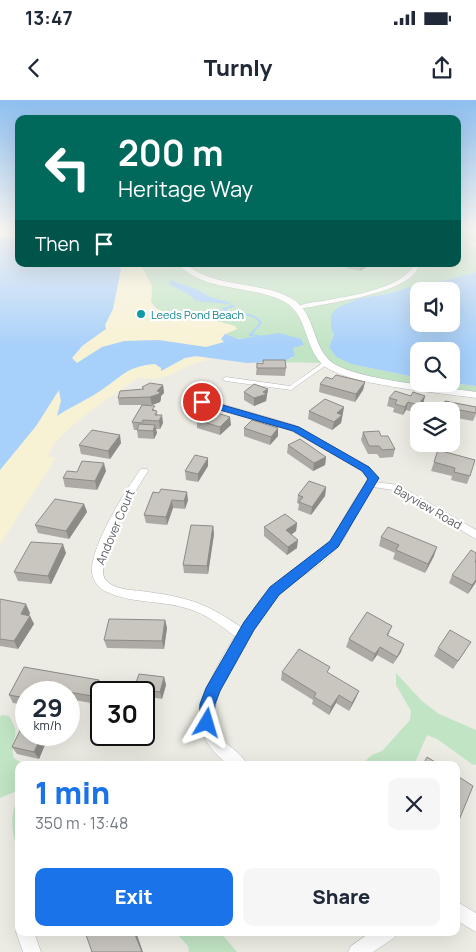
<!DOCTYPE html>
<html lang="en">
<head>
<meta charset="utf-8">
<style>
  :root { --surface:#fff; --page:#f6f6f7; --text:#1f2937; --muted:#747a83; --accent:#1a73e8 }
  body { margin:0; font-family:Manrope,sans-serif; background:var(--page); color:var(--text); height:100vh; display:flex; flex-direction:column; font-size:19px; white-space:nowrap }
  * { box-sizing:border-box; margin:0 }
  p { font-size:16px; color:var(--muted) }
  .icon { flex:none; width:28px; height:28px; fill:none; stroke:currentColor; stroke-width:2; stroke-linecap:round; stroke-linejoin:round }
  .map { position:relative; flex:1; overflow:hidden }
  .panel { position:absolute; left:15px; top:661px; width:445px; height:175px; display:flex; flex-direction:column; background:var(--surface); border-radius:10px; box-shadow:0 5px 20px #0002 }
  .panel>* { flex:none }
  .banner { position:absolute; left:15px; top:15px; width:446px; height:152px; border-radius:10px; box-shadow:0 5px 20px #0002; background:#00695c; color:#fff; overflow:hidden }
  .buttons { position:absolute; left:410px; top:182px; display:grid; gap:10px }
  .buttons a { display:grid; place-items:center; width:50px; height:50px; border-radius:10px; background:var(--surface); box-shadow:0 5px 20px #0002; font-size:25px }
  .speed { position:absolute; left:15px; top:581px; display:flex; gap:10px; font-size:25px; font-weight:700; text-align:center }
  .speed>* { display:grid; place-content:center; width:65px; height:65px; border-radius:50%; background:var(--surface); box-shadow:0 5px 20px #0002; line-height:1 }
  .speed small { font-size:12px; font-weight:400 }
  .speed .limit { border:2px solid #111; border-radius:8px; background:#fff; color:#111 }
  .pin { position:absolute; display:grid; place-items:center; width:42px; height:42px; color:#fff; margin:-21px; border:2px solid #fff; border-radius:50%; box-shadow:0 1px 5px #0007 }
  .me { position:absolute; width:55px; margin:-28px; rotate:7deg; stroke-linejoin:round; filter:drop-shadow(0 0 4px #0008) }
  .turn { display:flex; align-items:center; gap:18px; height:105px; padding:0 20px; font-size:22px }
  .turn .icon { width:65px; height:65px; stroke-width:2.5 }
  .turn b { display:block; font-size:35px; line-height:42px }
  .then { display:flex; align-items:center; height:48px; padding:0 20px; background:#0003; gap:10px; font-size:19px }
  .round { display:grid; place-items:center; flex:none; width:52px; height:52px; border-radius:10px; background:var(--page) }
  .head { display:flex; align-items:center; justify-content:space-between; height:85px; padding:0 20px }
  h1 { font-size:30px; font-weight:800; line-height:38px; color:var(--accent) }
  .button { display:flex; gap:10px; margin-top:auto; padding:10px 20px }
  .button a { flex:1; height:58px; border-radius:10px; background:var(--accent); color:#fff; font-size:20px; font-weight:800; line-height:58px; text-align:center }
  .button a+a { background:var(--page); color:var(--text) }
  .status { display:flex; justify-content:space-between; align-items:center; height:35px; padding:0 25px; background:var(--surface); direction:ltr }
  .status svg { height:14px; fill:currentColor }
  header { display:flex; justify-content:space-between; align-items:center; height:65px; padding:0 20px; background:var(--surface); font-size:22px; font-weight:800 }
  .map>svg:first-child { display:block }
  .green { fill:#c1e4c4 }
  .sand { fill:#f8f2d4 }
  .water { fill:#a7d0fa; fill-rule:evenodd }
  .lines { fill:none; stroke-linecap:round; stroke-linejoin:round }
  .stream { stroke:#a7d0fa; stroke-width:2 }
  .minor-casing { stroke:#b4b6ba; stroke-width:1 }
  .secondary-casing { stroke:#b5b7bd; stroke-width:1 }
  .minor { fill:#fff; fill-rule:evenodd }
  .secondary { fill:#fff; fill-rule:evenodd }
  .wall { fill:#adaaa5 }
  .shaded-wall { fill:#8d8b86 }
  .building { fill:#c9c6c0; stroke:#8d8b86 }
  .route { fill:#1a73e8; stroke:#114b97 }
  .culture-dot { fill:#0f9aa8; stroke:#fff; stroke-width:2 }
  .labels { text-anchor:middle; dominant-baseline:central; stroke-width:4.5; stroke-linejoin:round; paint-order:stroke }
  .far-culture-label { font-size:11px; fill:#0d838f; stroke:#fff; text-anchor:start }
  .street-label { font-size:12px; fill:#5c5f63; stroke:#fff }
</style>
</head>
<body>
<div class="status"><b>13:47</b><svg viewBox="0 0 49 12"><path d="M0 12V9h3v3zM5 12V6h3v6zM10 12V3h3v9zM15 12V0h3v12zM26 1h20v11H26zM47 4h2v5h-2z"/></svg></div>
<header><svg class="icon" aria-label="back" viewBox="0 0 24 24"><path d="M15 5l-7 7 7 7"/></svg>Turnly<svg class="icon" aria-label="share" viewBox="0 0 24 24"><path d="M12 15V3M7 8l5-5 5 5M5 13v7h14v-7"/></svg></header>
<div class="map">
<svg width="476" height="852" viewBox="0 0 476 852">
  <rect width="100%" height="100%" fill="#edece4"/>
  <path class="green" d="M458,129H476V142L471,144L476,148V172L440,182L409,187L388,194L360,198L331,215L334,233L329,247L336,257L351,264L419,278V284L451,283L476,286V295L371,278L325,263L277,262L293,258V248L304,245C278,222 253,248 225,234L235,230L231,225L202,217L159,211L151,202L152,186L140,164H458Z
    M396,573L422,601L439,614L476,630V665L472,664L437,639L427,635L414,665H361L372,655L382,651L410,620L411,611L396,585Z
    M2,615L9,616C23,637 9,639 14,658L25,665H19V690L0,698V617Z
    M19,693V753C10,731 10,715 19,693Z
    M176,833H221L237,852H189L188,846Z"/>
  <path class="sand" d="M118,164H140L152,186L151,202L153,207L166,213L202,217L235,226L237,229L225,234V242L206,247L143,240L96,251L77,263L72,258L105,225L113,209L121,169Z
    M201,257L212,260C186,260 166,286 139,277C119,292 50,334 49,357L56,358L0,444V370L36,326L60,288L58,292L61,301L57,316C68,309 80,304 91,297C114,282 125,266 155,264L161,268V271L185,258Z"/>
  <path class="water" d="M0,138H19V164H119L121,169L113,209L105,225L106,229L82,246L72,258L77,263L102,247L124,241L159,240L206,247L224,242L221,239L225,234L239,239L279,233L301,239L304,245L293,248L295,256L285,261L247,263L196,256L185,258L161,271V268L155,264C125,266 120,279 97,293C84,301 70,307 57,316L61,301L59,290L36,326L0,370Z
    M476,172V286L451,283V251H419V278L351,264L336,257L329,247L334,234L331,229V215L337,208L360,198L388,194L409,187L440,182ZM419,191H451V224H419Z
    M170,180L196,189L210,197L228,202L234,206C221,201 208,204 195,200C191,194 176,189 169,184Z"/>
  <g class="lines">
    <path class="stream" d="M234,206L223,209C235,217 252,210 261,223L250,235L264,237"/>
    <g class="minor-casing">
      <path id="minor" d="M415,164H419C418,167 417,172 414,174C395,195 328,203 300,209L297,207C304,203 315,202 323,201C349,196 402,189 415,164Z
        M324,262L329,263L291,290L226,281L222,279L226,277L290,286Z
        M211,301L294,325L369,367L378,376L376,382L398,385L476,430V439L393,390L373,387C370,393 366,397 362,403C353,418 348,436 336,449C321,467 299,476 282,491C258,514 209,591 214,625C217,643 241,649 247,665H229C216,655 203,642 200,625C196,598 222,558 235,536C221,526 206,514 189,509C163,500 132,504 107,492C99,489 93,481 92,472C91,445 125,391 141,369H147L148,371C137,388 93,460 105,479C112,489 130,490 141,491C185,497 203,501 241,527L263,496L273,486L317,454L330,442L355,399L365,385L368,377L363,371L288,329L211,305L191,306L187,304L191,302Z
        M456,801L476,813V832L456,820Z
        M19,826V832H34L41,852H23L16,832Z
        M371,832H397L394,838L373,852H348L351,846Z"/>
    </g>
    <g class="secondary-casing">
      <path id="secondary" d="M178,164H186C216,189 258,180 291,198C315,212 311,240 328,259C347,280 446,287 476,292V298C444,293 340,285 321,263C303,244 308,212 281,200C249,185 204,192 178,164Z"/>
    </g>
    <use href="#minor" class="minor"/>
    <use href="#secondary" class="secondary"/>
  </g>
  <path class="wall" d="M346,164H369L368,166L360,171L345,168Z
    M257,263L286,268L285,276L256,275Z
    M332,279L365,282L363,290L355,302L319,292L320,284Z
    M163,285L164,293L161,296V299L160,302L152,305H146L155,310L163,323L160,329H156L157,333L154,339L138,338L137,330H134L132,322L142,305H119L118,298L143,290L142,287Z
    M268,289L266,301L254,306L244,300V292Z
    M425,296L423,304L416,313L406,310L403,315L393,312L394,308L387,306L389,298Z
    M445,301L476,307V314L473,321L451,317V311H442Z
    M344,307L341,323L332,330L308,319L309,311Z
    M197,320L231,325L220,335L197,328Z
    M244,328L278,336L270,345L244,336Z
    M363,332L381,336L395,349L393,357L380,358L377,354H368L361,340Z
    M121,343L110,359L81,354L79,345Z
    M288,345L326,357L325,365L313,371L287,353Z
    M438,350L470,376L467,384L451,380L452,376L431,371Z
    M208,366L198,382L186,380L185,371Z
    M106,371L97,390L65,387L63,378L77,372Z
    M326,387L325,396L311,415L298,410L299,404L297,403L298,395Z
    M153,392L188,400L185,409L173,408L167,425L146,423L144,415Z
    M84,404L87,412L69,439L38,433L35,425Z
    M297,423L296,431L291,435L297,448L287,455L264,436V427Z
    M213,426L214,434L208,474L184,473L183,465Z
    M381,437L434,456L425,473L393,459L395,453L379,446Z
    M66,453L51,484L18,481L14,472Z
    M476,453V482L468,494L449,483L452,475Z
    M0,499L30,513L29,515L30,516L34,524L18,549L0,546Z
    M165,520L167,528L164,549L107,548L104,540Z
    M392,526L388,536L401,552L393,564L377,555L372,562L346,547L349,539Z
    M438,548L466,550L453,569L434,556Z
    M24,567L99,580L102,587L96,604L69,599V592H26V605L13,603L9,595Z
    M282,572L329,573L356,598L349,611L336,603L329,615L312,604L313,600L281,580Z
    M164,577L166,585L162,599L144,596V592H135L134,588Z
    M26,635H49L39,659L17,654L12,647Z"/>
  <path class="shaded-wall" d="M363,164H369L368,166L360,171L361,165Z
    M365,282L363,290L355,302L356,294Z
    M163,285L164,293L161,296V299L160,302L152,305L150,297Z
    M268,289L266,301L254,306V298Z
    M425,296L423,304L416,313L418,305Z
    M408,302L406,310L403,315L405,307Z
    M344,307L341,323L332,330L334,322L337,313Z
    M162,315L163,323L160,329L159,321Z
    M230,317L231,325L220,335V327Z
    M155,325L157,333L154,339L153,331Z
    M278,328V336L270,345L271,337Z
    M120,335L121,343L110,359L108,351Z
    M326,357L325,365L313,371L314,363Z
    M208,358V366L198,382V374Z
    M104,363L106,371L97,390L95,381Z
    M326,387L325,396L311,415L312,407Z
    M187,392L188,400L185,409L184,401Z
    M172,400L173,408L167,425L166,417Z
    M84,404L87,412L69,439L66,431Z
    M297,423L296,431L285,439L286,430Z
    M213,426L214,434L208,474L207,466Z
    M298,440L297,448L287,455L288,447Z
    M63,444L66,453L51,484L48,476Z
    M437,447L434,456L425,473L428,464Z
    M476,480V482L468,494L472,485Z
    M26,504L30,513L25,522L21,514Z
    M30,516L34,524L18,549L14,541Z
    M165,520L167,528L164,549L162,541Z
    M404,544L401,552L393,564L397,557Z
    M380,547L377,555L372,562L375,554Z
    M164,577L166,585L162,599L160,592Z
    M99,580L102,587L96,604L92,596Z
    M359,591L356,598L349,611L352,603Z
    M339,595L336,603L329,615L331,607Z
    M42,635H49L39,659L34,652Z
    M134,832H136L143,852H142Z"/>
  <path class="building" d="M263,260H285L286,268H257V263L263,264Z
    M336,275L365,282L356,294L320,284L326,277L332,279Z
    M150,283L163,285L157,291L160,292L159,294L150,297L118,298L120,291L144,289L142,287Z
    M254,284L268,289L263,292L267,294L254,298L244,292Z
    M395,291L411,296L413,292L425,296L418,305L408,302L405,307L395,304L397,300L389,298Z
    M325,299L344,307L337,313L342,315L334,322L309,311Z
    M445,301L476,307V313L444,307Z
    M142,305L155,306L152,310L157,311L155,315H162L159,321L143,320L142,323L132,322Z
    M207,310L230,317L220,327L197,320Z
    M252,320L278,328L271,337L244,328Z
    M139,324L155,325L153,331L137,330Z
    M92,330L120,335L108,351L79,345Z
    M379,331L381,336H388L395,349L382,350L379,346H369L363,332Z
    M300,339L326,357L314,363L288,345Z
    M438,350L475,360L470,376L454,372L455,368L434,362Z
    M195,355L208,358L198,374L185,371Z
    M82,361L104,363L95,381L63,378L67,371L77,372Z
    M309,381L326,387L312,407L299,402L303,397L298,395Z
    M161,389L187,392L184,401L172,400L166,417L144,415L153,392L159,393Z
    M55,399L84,404L66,431L35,425Z
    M285,414L297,423L286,430L298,440L288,447L264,427Z
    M191,425L213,426L207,466L183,465Z
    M388,427L437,447L428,464L396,450L399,445L381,437Z
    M31,442L63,444L48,476L14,472Z
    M471,450L476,453V460L475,462H476V480L472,485L452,475Z
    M0,499L26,504L21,514L30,516L14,541L0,539Z
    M367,512L392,526L387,535L404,544L397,557L380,547L375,554L349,539Z
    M109,519L165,520L162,541L104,540Z
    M450,530L471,542L458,561L438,548Z
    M299,549L330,567L327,572L359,591L352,603L339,595L331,607L314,597L316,593L282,572Z
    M24,567L99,580L92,596L62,591L61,592H26V598L9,595Z
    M139,574L164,577L160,592L134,588Z
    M26,618V635H42L34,652L12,647Z
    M427,657L440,665H423Z
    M456,675L473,686L457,725L456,724Z
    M85,832H134L142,852H92Z"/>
  <linearGradient id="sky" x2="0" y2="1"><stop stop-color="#8ebfef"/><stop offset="0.52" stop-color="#f7f6f3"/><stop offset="1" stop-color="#f7f6f3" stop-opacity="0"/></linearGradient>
  <rect width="476" height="248" fill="url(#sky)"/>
  <path class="route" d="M202,299L299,327L369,367L379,378L338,447L279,495L254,530L220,591L215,604L212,628L207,630L201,628L199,623L200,604L206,588L244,522L270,487L330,441L368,379L362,371L293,331L199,304V300Z"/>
  <circle class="culture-dot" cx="141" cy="214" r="5"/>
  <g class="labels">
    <g class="far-culture-label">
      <text x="151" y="214">Leeds Pond Beach</text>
    </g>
    <g class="street-label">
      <text transform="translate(428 407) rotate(30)">Bayview Road</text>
      <text transform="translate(115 427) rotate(-67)">Andover Court</text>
    </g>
  </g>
</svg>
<div class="buttons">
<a><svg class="icon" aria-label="sound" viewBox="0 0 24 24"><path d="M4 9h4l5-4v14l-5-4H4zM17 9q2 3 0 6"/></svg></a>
<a><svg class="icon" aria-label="search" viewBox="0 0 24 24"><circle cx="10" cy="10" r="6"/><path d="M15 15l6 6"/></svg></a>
<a><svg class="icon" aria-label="layers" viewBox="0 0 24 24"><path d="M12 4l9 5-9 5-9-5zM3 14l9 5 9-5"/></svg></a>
</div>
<div class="speed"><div>29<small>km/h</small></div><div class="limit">30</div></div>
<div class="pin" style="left:202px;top:302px;background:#d93025"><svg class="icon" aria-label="arrive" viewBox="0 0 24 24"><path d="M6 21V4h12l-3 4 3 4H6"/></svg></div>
<svg class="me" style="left:207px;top:623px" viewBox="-20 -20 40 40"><path d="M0-17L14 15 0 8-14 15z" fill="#1a73e8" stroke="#fff" stroke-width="4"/></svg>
<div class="banner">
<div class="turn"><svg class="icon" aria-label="left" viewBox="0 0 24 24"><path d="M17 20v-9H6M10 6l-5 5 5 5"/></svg><div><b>200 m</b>Heritage Way</div></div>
<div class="then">Then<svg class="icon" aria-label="arrive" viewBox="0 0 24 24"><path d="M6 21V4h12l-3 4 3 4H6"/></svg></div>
</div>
<section class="panel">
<div class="head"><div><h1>1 min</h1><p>350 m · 13:48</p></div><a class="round"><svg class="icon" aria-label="close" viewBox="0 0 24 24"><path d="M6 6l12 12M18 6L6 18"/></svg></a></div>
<div class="button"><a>Exit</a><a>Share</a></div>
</section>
</div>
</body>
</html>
